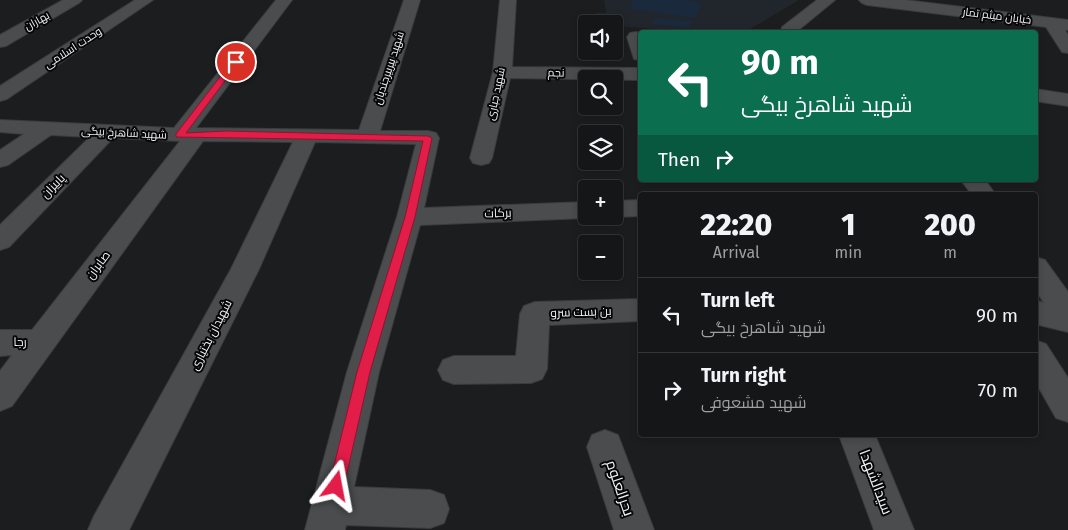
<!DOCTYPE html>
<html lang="en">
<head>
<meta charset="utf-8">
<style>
  :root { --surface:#141617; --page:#212324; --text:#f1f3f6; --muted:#9d9fa1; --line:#333536 }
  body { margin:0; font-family:"Fira Sans",Cairo,sans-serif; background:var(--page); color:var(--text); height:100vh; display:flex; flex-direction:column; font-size:19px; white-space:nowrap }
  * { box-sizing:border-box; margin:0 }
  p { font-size:16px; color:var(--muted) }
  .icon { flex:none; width:28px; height:28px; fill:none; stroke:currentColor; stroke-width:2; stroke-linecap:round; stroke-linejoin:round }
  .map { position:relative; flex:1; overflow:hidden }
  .side { position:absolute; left:638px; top:192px; width:400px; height:245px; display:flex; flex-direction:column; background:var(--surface); border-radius:5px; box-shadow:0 2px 8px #0003,0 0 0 1px var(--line) }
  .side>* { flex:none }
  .hud { position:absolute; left:638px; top:30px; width:400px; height:152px; border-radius:5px; box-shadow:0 2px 8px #0003,0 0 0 1px var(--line); background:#0b6e4f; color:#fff; overflow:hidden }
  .fabs { position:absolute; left:578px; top:15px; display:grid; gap:10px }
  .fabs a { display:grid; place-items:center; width:45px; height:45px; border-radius:5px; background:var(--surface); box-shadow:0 2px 8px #0003,0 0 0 1px var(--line); font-size:25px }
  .pin { position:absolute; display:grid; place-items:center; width:42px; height:42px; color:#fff; margin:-21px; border:2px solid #fff; border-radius:50%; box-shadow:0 1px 5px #0007 }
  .me { position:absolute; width:55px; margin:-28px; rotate:13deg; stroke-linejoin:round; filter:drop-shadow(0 0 4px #0008) }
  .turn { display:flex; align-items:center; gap:18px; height:105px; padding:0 20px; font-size:22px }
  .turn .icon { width:65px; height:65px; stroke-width:2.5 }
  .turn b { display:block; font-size:35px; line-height:42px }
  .then { display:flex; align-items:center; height:48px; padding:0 20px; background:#0003; gap:10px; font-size:19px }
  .eta { display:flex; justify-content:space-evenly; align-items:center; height:85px; text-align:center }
  .eta b { font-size:30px; font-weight:800; line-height:35px }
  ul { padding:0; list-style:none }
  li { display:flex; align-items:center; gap:15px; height:75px; padding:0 20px; border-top:1px solid var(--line) }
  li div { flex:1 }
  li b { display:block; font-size:19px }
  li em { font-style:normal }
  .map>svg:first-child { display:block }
  .built { fill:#21262d }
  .green { fill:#1b293c }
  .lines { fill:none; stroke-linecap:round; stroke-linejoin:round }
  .minor-casing { stroke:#3a3b3d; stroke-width:2 }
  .minor { fill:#4a4c4e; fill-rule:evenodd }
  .route { fill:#e11d48; stroke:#92132f }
  .labels { text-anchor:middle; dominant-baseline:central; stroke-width:4; stroke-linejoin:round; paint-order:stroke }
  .far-street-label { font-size:11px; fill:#f3f4f6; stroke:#070708 }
  .street-label { font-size:12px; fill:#f3f4f6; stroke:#070708 }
  .near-street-label { font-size:15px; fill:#f3f4f6; stroke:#070708 }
</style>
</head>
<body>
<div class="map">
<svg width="1068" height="530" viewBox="0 0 1068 530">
  <rect width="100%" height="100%" fill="#1b1d1f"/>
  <path class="built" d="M604,0H799L747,31L723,32H699L614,26V24H594L596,13H606Z"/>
  <path class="green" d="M633,0H684L701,3L695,18L631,9Z
    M654,18L691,21L690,28L652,24Z"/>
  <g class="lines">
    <g class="minor-casing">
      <path id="minor" d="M63,0H82L79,3L6,46L0,47V35Z
        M135,0H153L7,99L0,101V86Z
        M276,0H292L196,128L359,130L404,0H420L380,131H428L436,133L439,138L424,208L586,202V216H593L586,218L420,225L379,372L354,487L430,490L444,495L449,509L444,523L430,528L346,525L345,530H305L347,372L397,217L416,144L315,142L259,269L129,530H88L94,516L231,269L293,142L203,141L12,406L0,411V371L12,355L0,356V330H32L180,141L113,138L9,247L0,250V225L90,137L51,135L8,165L0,167V150L24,134L0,132V120L174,128Z
        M500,0H516L512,67L640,68V80L510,78L492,158L489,163L481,165L473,163L470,158L493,72Z
        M817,0H835L796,32H781L782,27Z
        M859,0H905L1068,20V30H1065L1068,35V53L1062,52L1046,27L867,5L862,3Z
        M636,32L640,33V60L634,59L627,37L630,33Z
        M1035,89L1068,94V106L1035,101Z
        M961,180H985L996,195H972Z
        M640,200V216L614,217L611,216H614V201Z
        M1035,257L1045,260L1068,292V332L1035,324V300L1044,303L1035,289Z
        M640,299V321L549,325L547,369L542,379L531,383L454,384L443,380L438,370L443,360L454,356H516L520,314L524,306L535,302Z
        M1035,340L1046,344L1068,378V422L1056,418L1035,381Z
        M605,430L618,435L654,530H614L587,447L592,435Z
        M839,435H875L914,530H874Z"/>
    </g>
    <use href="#minor" class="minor"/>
  </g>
  <path class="route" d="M236,59L239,62L186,133L226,131L428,136L432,138L415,217L370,372L344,486L342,492L336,494L331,492L329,486L357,372L405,217L423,141L176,137V134L233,60Z"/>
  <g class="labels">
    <g class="far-street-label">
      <text transform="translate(997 16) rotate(7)">خیابان میثم تمار</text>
      <text transform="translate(37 21) rotate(-29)">بهاران</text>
      <text transform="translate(73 48) rotate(-33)">وحدت اسلامی</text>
      <text transform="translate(389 68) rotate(-72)">شهید پیربیرجندیان</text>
      <text transform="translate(556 73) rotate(1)">نجم</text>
      <text transform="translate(496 94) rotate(-78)">شهید جباری</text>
      <text transform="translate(124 133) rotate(3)">شهید شاهرخ بیگی</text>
    </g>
    <g class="street-label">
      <text transform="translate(53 186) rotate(-46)">پاییزان</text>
      <text transform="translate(498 213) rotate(-2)">برکات</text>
      <text transform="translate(98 265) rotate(-53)">صابران</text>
      <text transform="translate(581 312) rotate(-2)">بن بست سرو</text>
      <text transform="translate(211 335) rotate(-63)">شهیدان بختیاری</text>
      <text transform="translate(20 342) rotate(-1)">رجا</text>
    </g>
    <g class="near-street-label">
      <text transform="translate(876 482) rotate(69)">سیدالشهدا</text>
      <text transform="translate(620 488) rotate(71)">بحرالعلوم</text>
    </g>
  </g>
</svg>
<div class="fabs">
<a><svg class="icon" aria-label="sound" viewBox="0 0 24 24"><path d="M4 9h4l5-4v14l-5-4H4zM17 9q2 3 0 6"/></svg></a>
<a><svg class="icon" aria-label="search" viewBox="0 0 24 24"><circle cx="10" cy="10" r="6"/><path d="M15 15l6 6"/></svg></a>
<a><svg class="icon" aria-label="layers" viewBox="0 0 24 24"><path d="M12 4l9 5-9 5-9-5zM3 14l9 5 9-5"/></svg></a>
<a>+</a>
<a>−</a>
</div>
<div class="pin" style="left:236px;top:62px;background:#d93025"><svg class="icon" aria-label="arrive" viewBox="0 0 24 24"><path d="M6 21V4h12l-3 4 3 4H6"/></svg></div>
<svg class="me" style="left:336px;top:486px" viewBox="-20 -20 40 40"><path d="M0-17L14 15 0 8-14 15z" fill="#e11d48" stroke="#fff" stroke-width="4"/></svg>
<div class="hud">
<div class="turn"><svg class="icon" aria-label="left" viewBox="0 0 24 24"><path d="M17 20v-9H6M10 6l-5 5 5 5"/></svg><div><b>90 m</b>شهید شاهرخ بیگی</div></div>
<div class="then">Then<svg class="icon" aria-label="right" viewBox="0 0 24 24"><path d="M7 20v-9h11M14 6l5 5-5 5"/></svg></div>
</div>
<section class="side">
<div class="eta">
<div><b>22:20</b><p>Arrival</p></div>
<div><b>1</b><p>min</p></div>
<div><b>200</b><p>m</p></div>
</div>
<ul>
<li><svg class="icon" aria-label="left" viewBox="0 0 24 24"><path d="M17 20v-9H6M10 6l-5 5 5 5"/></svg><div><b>Turn left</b><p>شهید شاهرخ بیگی</p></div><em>90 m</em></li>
<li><svg class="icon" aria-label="right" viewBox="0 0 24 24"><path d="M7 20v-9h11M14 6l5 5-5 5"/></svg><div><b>Turn right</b><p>شهید مشعوفی</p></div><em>70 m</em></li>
</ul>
</section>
</div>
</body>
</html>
